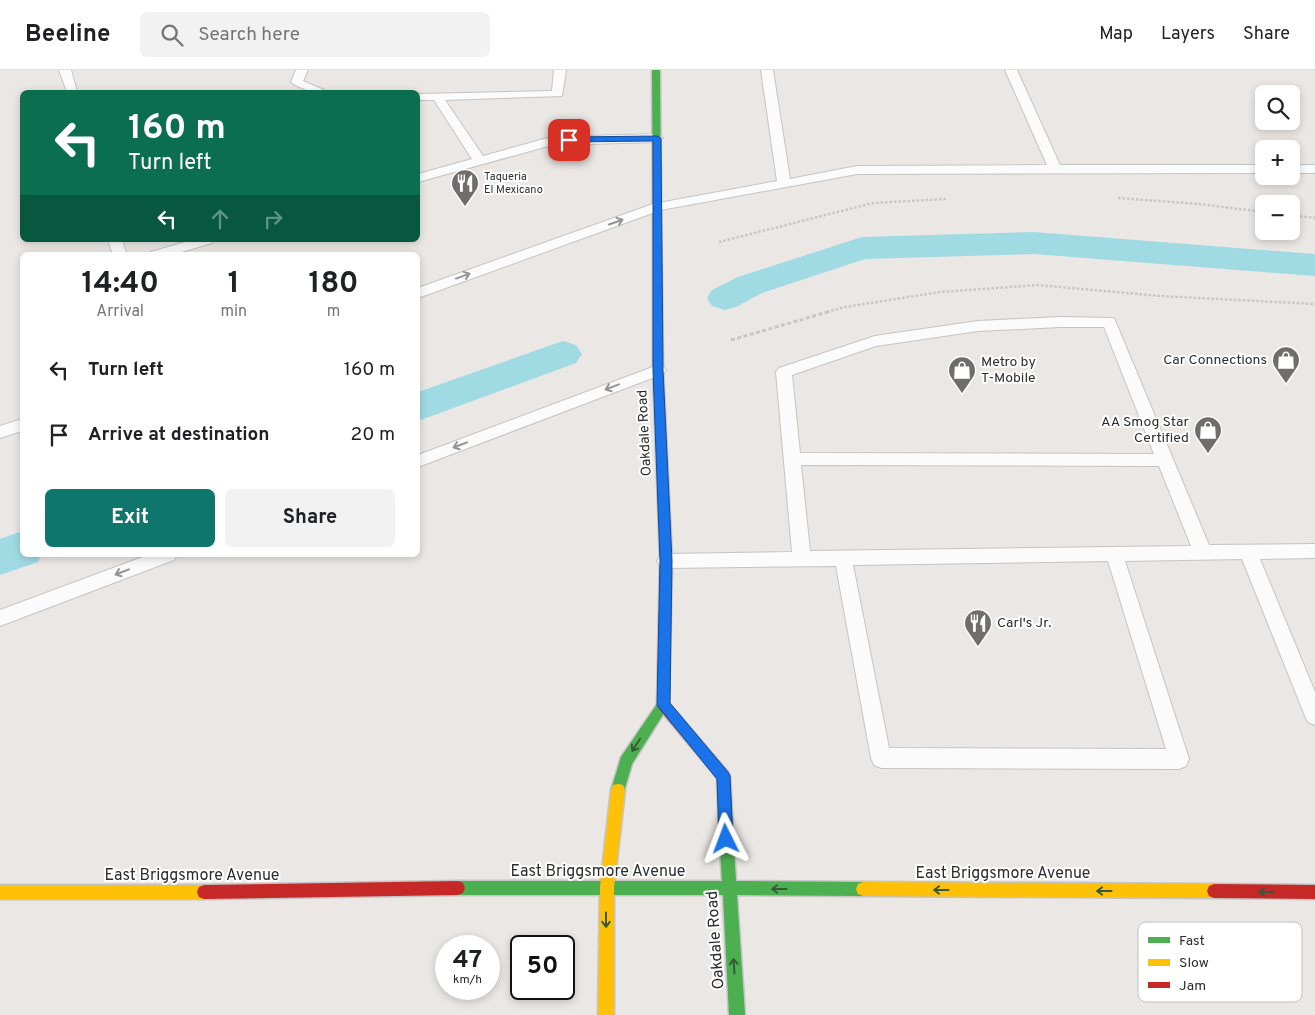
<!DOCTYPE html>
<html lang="en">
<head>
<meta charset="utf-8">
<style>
  :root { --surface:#fff; --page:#f2f2f2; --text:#202124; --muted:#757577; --line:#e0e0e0; --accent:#0f766e }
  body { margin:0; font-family:Overpass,sans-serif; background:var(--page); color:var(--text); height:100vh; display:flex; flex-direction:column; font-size:19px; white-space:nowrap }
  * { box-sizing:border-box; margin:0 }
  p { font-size:16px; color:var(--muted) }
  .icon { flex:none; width:28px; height:28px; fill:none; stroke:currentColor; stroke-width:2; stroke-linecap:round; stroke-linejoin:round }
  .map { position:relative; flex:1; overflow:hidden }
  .side { position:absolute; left:20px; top:182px; width:400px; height:305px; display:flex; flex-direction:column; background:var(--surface); border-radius:8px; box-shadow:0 2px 8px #0003 }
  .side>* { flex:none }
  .guide { position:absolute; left:20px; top:20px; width:400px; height:152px; border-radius:8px; box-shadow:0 2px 8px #0003; background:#0b6e4f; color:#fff; overflow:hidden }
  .buttons { position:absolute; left:1255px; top:15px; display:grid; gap:10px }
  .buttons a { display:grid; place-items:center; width:45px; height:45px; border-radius:8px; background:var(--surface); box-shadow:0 2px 8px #0003; font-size:25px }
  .speed { position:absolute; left:435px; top:865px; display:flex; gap:10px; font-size:25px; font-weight:700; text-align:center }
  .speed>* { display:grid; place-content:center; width:65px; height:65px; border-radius:50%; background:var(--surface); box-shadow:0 2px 8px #0003; line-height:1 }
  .speed small { font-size:12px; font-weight:400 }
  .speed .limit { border:2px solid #111; border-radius:8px; background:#fff; color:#111 }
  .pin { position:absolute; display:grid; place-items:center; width:42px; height:42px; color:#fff; margin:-21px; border-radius:10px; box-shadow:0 2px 8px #0006 }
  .me { position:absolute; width:55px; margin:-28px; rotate:357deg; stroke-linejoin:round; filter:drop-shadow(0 0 4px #0008) }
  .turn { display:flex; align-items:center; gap:18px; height:105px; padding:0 25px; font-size:22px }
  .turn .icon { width:65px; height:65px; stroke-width:2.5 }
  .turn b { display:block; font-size:35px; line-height:42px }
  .lanes { display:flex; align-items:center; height:48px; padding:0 25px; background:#0003; justify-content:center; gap:25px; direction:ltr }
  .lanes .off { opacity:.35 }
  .eta { display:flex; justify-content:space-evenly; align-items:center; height:85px; text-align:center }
  .eta b { font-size:30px; font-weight:700; line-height:35px }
  .action { display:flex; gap:10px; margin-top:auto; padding:10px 25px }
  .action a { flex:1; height:58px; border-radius:8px; background:var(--accent); color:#fff; font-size:20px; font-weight:700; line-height:58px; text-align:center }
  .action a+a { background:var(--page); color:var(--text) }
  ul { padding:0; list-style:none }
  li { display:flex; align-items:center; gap:15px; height:65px; padding:0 25px }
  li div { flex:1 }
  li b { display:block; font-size:19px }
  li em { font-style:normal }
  header { display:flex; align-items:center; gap:30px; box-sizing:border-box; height:70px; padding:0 25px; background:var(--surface); border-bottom:1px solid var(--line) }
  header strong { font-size:24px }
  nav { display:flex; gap:28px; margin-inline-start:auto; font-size:18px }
  .search { width:350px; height:45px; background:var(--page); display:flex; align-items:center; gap:12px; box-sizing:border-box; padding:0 18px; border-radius:8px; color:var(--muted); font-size:19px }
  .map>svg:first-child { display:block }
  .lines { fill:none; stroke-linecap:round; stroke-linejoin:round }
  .canal { fill:#a0dae3; fill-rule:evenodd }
  .lane-casing { stroke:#c5c4c4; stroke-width:2 }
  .fast-casing { stroke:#c5c4c4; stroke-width:3 }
  .slow-casing { stroke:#c5c4c4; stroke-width:3 }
  .jam-casing { stroke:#c5c4c4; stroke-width:3 }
  .path-far1 { stroke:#c7c7c7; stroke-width:2.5; stroke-dasharray:2.5 2; stroke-linecap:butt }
  .path { stroke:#c7c7c7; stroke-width:3; stroke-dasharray:4 2.5; stroke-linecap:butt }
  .lane { fill:#fcfbfb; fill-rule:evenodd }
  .fast { fill:#4caf50; fill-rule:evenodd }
  .slow { fill:#ffc107; fill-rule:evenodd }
  .jam { fill:#c62828; fill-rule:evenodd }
  .oneway { stroke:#949494 }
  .oneway2 { stroke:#385a39 }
  .route { fill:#1a73e8; stroke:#114b97 }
  .labels { text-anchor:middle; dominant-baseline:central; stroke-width:4; stroke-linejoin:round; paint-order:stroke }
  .far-poi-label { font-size:11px; fill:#2d2d2d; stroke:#fff; text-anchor:start }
  .poi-label { font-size:14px; fill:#2d2d2d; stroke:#fff; text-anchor:end }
  .street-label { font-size:14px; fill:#2d2d2d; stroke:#fff }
  .near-street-label { font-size:16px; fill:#2d2d2d; stroke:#fff }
  .key { fill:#fff; stroke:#c0c0c0; stroke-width:1 }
  .key-label { font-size:14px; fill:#2d2d2d }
</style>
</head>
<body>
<header>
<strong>Beeline</strong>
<div class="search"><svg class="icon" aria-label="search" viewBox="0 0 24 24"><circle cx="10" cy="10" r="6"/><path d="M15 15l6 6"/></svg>Search here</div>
<nav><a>Map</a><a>Layers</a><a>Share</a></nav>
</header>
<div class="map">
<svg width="1315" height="945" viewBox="0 0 1315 945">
  <rect width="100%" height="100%" fill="#eae7e4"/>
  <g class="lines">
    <path class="canal" d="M1034,162L1315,184V206L1034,184L865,189L762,223L738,236L725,240L712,236L707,228L712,220L738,207L862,167Z
      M563,271L576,275L582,284L576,293L418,351V322Z
      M22,461V485H41L38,492L0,505V469Z"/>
    <g class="lane-casing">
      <path id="lane" d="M59,0H71L77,22H67Z
        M296,0H308L303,11L324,20L325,22H311L293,14L291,12Z
        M554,0H566L562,26L445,30L483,86L551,67L657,64L663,68L657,72L552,75L418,112V104L472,89L434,30H418V24L552,21Z
        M761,0H773L790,109L857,96L1047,95L1005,0H1017L1060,95H1264V103L857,104L661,140L418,228V218L653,134L777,111Z
        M1291,95H1315V103H1291Z
        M108,170H122L127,185H113Z
        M192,170H214L212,173L171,185H149L151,182Z
        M1060,247L1114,248L1209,475L1315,474V488L1260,489L1315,622V655L1308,652L1305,646L1242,489L1125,491L1189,689L1186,696L1179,699L881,698L874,695L871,688L836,496L666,498L660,496L657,491L660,486L666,484L792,482L776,302L779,298L875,266L978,251ZM1060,257H1104L1154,384L800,383L792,305L876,276L978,261ZM801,395L1159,396L1191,476L810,481ZM1108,491L1166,679L889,678L853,495Z
        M658,295L663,296L666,300L663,304L418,397V385Z
        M22,349V361L0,368V356Z
        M148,485H177L174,490L0,556V540Z"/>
    </g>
    <g class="fast-casing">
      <path id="fast" d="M652,0H660L661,147L657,150L653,147Z
        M666,484L670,486L672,489L669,635L632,694L623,725L618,726L613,725L611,720L621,687L657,634L660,489L662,486Z
        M726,756L731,758L733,763L736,811L863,812L868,814L870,819L868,824L863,826L737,825L745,945H729L723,825H458L453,823L451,818L453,813L458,811H722L719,763L721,758Z"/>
    </g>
    <g class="slow-casing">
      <path id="slow" d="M657,144L661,147L663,300L672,489L670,492H662L660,489L653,300V147Z
        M618,714L623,715L625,720L614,817V945H598L600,817L611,720L613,715Z
        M863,812L1214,814L1219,816L1221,821L1219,826L1214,828L863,826L858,824L856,819L858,814Z
        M0,815H204L209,817L211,822L209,827L204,829H0Z"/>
    </g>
    <g class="jam-casing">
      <path id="jam" d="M663,629L667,631L728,702L730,706L733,763L731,768L726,770L721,768L719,763L717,708L659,639L657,635L659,631Z
        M458,811L463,813L465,818L463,823L458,825L204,829L199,827L197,822L199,817L204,815Z
        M1214,814L1315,815V829L1214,828L1209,826L1207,821L1209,816Z"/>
    </g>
    <path class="path-far1" d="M1118,128L1199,134L1264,142
      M1291,145L1315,148
      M719,172L873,133L946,129
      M827,242L845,237L940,222L1038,215L1160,226L1315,234"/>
    <path class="path" d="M731,270L831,241"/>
    <use href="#lane" class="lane"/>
    <use href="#fast" class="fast"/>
    <use href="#slow" class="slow"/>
    <use href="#jam" class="jam"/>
  </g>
  <defs><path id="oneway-shaft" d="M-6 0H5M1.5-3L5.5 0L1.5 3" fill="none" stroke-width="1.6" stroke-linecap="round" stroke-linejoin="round" transform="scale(1.25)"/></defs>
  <g class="oneway">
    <use href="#oneway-shaft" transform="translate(616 152) rotate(-19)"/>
    <use href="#oneway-shaft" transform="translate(463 206) rotate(-20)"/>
    <use href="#oneway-shaft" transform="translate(612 317) rotate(159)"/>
    <use href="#oneway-shaft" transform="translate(460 375) rotate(159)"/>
    <use href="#oneway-shaft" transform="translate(122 502) rotate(159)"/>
  </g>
  <g class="oneway2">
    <use href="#oneway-shaft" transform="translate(636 675) rotate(123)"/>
    <use href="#oneway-shaft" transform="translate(779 819) rotate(180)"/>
    <use href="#oneway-shaft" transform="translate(941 820) rotate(-180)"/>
    <use href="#oneway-shaft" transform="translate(1104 821) rotate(-180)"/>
    <use href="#oneway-shaft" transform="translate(1266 822) rotate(-180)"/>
    <use href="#oneway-shaft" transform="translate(606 850) rotate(90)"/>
    <use href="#oneway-shaft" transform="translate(734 896) rotate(-94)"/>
  </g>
  <path class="route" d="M657,66L661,68L663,300L672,491L670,633L728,702L730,706L733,769L731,774L726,776L721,774L719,769L717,709L657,635L660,491L653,300V71L569,72L565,70L569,67Z"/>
  <defs>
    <g id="restaurant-pin" transform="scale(1.4375)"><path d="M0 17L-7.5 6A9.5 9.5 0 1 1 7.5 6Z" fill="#6f6e6d" stroke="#fff"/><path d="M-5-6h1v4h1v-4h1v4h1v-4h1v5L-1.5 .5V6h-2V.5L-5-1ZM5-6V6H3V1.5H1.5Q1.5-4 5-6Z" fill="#fff"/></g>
    <g id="shop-pin" transform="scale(1.4375)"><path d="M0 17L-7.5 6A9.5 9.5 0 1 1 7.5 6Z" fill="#6f6e6d" stroke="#fff"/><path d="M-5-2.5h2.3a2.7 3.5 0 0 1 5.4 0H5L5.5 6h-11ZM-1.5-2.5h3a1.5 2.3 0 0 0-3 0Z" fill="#fff"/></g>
  </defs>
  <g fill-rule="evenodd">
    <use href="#restaurant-pin" x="465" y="113"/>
    <use href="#shop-pin" x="1286" y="290"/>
    <use href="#shop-pin" x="962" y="300"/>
    <use href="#shop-pin" x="1208" y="360"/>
    <use href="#restaurant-pin" x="978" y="553"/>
  </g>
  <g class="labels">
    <g class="far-poi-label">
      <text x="484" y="107">Taqueria<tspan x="484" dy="13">El Mexicano</tspan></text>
    </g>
    <g class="poi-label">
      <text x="1267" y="290">Car Connections</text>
      <text x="981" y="292" text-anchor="start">Metro by<tspan x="981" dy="16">T-Mobile</tspan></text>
      <text x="1189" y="352">AA Smog Star<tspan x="1189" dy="16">Certified</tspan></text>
      <text x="997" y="553" text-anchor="start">Carl's Jr.</text>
    </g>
    <g class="street-label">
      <text transform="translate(645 363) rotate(-93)">Oakdale Road</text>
    </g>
    <g class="near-street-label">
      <text x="598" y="802">East Briggsmore Avenue</text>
      <text x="1003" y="804">East Briggsmore Avenue</text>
      <text x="192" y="806">East Briggsmore Avenue</text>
      <text transform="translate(716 870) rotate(-94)">Oakdale Road</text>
    </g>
  </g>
  <rect x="1138" y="852" width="164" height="80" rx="8" class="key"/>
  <rect x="1148" y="867" width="22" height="6" fill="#4caf50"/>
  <rect x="1148" y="889" width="22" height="7" fill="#ffc107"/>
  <rect x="1148" y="912" width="22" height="6" fill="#c62828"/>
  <g class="key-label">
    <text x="1179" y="875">Fast</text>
    <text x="1179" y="897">Slow</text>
    <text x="1179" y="920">Jam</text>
  </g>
</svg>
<div class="buttons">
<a><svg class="icon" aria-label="search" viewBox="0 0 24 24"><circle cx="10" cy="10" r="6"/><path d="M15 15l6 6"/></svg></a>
<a>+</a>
<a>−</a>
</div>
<div class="speed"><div>47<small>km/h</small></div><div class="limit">50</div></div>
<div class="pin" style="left:569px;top:70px;background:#d93025"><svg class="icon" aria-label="arrive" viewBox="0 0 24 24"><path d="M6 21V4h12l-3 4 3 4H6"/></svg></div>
<svg class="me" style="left:726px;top:769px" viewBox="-20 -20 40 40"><path d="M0-17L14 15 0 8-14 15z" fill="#1a73e8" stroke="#fff" stroke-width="4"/></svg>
<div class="guide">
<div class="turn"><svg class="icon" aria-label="left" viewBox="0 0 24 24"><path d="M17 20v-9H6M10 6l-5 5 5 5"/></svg><div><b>160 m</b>Turn left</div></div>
<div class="lanes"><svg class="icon" aria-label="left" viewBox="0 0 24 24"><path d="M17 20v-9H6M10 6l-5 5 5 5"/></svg><svg class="icon off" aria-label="ahead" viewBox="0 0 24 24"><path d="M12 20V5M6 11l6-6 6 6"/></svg><svg class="icon off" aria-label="right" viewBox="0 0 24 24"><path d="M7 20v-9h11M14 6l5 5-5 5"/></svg></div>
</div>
<section class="side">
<div class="eta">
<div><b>14:40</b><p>Arrival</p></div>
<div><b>1</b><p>min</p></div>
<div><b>180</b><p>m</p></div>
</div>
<ul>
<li><svg class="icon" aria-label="left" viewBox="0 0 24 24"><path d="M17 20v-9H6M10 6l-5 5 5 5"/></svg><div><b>Turn left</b></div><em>160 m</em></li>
<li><svg class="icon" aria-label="arrive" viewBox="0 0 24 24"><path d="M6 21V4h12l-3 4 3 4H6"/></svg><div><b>Arrive at destination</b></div><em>20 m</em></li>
</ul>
<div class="action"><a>Exit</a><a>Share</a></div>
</section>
</div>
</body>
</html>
